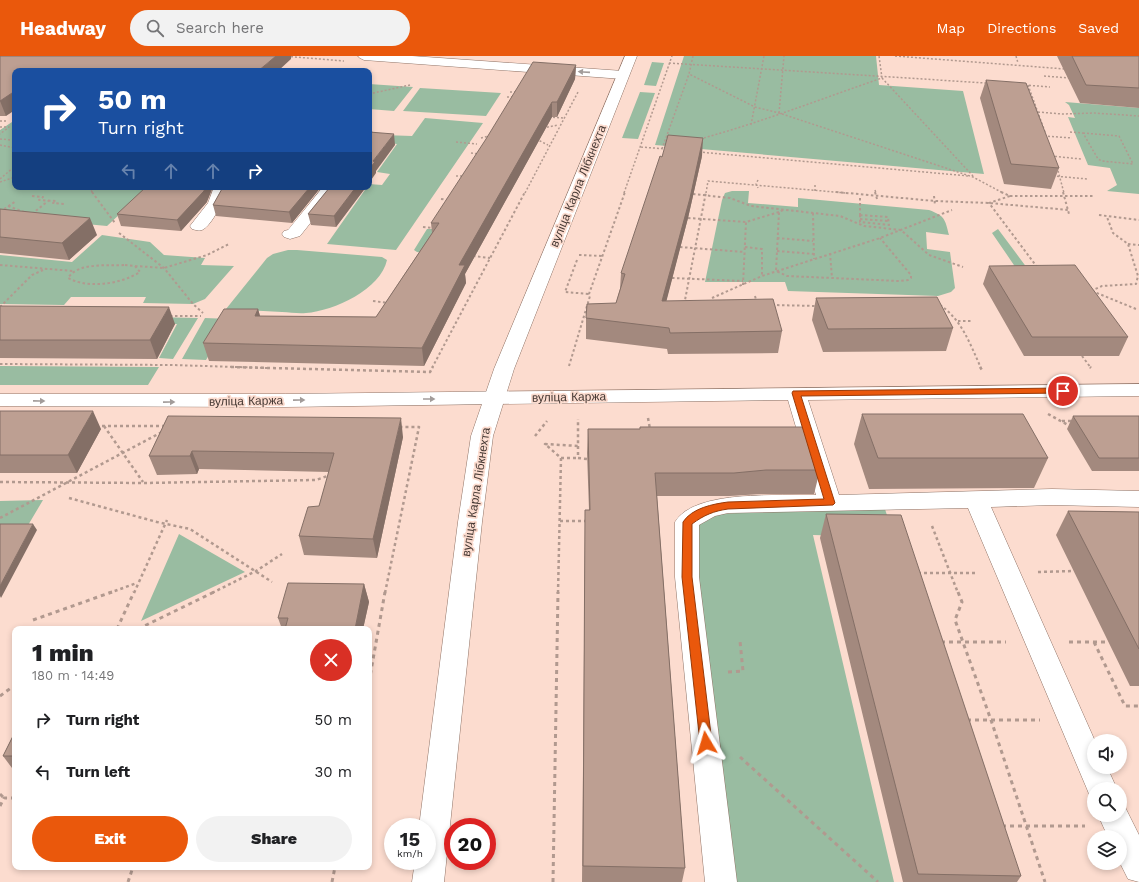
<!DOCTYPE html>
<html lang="en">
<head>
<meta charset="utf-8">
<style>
  :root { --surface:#fff; --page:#f2f2f2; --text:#202124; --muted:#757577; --accent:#ea580c }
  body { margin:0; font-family:"Work Sans",sans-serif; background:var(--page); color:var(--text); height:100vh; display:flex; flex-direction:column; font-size:15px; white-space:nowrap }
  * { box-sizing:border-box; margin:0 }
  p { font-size:13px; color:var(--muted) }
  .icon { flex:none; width:22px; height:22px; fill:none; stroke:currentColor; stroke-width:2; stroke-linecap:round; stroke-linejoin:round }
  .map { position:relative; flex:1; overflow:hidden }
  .details { position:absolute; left:12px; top:570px; width:360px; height:244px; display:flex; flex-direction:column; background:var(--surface); border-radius:8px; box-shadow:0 2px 6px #0003 }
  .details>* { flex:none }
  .guide { position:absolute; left:12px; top:12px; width:360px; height:122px; border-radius:8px; box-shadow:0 2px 6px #0003; background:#1a4fa0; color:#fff; overflow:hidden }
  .tools { position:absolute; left:1087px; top:678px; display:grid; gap:8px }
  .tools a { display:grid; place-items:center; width:40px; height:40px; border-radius:50%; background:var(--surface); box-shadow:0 2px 6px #0003; font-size:20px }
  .speed { position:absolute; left:384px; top:762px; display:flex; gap:8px; font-size:20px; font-weight:700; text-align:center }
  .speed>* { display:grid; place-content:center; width:52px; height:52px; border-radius:50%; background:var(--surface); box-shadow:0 2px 6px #0003; line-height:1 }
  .speed small { font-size:10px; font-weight:400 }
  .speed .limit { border:6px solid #d22; background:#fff; color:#111 }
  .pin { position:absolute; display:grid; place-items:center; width:34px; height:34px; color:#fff; margin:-17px; border:2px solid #fff; border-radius:50%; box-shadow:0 1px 4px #0007 }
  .me { position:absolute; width:44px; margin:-22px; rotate:353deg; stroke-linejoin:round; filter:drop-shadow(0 0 3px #0008) }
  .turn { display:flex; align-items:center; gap:14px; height:84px; padding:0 20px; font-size:18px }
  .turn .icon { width:52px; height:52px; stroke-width:2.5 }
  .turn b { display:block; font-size:28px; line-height:34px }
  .lanes { display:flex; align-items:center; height:38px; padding:0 20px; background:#0003; justify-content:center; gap:20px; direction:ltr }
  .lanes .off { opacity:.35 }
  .round { display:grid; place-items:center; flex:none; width:42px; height:42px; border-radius:21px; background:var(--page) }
  .overview { display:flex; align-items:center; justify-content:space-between; height:68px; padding:0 20px }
  h1 { font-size:24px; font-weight:800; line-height:30px }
  .cta { display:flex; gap:8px; margin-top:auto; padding:8px 20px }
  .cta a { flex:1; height:46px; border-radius:24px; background:var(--accent); color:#fff; font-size:16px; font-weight:800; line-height:46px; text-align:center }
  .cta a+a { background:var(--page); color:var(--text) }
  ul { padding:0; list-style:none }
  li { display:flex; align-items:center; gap:12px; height:52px; padding:0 20px }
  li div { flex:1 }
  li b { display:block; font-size:15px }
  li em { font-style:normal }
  header { display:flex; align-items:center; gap:24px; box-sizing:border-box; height:56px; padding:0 20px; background:var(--accent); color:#fff }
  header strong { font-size:19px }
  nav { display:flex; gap:22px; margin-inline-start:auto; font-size:14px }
  .search { width:280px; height:36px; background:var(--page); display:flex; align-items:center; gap:10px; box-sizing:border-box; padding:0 14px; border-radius:22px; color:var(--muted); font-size:15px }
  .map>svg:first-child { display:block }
  .green { fill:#99bca1 }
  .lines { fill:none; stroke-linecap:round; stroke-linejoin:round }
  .minor-casing { stroke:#907467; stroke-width:1 }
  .major-casing { stroke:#907467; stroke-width:1 }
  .path-far3 { stroke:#b1998f; stroke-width:1.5; stroke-dasharray:2 2; stroke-linecap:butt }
  .path-far2 { stroke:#b1998f; stroke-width:2; stroke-dasharray:2.5 2.5; stroke-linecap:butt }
  .path-far1 { stroke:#b1998f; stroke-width:2.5; stroke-dasharray:3 3; stroke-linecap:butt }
  .path { stroke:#b1998f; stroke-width:3; stroke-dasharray:4 4; stroke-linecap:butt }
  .minor { fill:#fff; fill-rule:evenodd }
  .major { fill:#fff; fill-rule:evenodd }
  .wall { fill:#a3897e }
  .shaded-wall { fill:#846f66 }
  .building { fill:#bd9f92; stroke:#846f66 }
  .oneway { fill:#a29c9a }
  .route { fill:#ea580c; stroke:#983908 }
  .labels { text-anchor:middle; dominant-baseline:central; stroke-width:3.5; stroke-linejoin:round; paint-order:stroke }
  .street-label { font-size:12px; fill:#463934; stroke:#fcdccf }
</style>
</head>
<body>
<header>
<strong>Headway</strong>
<div class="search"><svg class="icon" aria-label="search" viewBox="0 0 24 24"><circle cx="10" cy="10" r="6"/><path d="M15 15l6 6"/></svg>Search here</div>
<nav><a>Map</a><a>Directions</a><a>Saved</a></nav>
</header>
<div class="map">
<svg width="1139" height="826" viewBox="0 0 1139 826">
  <rect width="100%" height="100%" fill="#fcdccf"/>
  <path class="green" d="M684,0H876L879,29L963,35L984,118L655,89Z
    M652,6L664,7L656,30L644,29Z
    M369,28L413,31L394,55L369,53Z
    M420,32L501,37L486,60L403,55Z
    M640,36L655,37L638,83L622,82Z
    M1065,46L1139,52V138L1107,135L1117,129L1110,112L1088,109L1068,61L1075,62L1069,49Z
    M425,62L483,67L396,194L327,188L367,131H369V128L382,129L390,118L377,116L397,88L378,86L383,79L412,80Z
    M15,64V131H149L107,170L0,160V74Z
    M732,135H749L748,147L798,151V142L929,154C945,160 945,163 949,179L926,176L927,193L950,196L955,232L951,236L938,240L788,235L785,226H705L722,144L725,137Z
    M427,173H436L434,198L417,196L414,194Z
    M998,173L1039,228H1027L992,177Z
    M102,179L150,186L164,199L205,202L201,209L234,210L205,243L193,248L143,247L146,241H71L64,249L0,248V199L72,206Z
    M288,194H297L382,201L387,204C381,233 334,255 306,257C298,258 290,256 282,256C263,255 245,254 226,253L267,202L273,198Z
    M148,261L198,262L173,303L159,302L177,268H145Z
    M205,262L258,264L227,268L206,304L182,303Z
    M0,310L159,311L148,329H0Z
    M43,444L27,471L0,472V445Z
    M884,450L894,481L813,479L894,826H726L693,474L701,462L714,458Z
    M179,478L245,516L141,565Z"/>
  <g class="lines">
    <g class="minor-casing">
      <path id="minor" d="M358,0H412L623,15L627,16L629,19L627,22L623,23L364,4L360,2Z
        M214,131H230C225,141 212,170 202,174C198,175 196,174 192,173L190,170L208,147Z
        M323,131H339L300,180L290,183L284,181L282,178L284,175L288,174Z
        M1139,328V340L808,344L839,439L1052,433L1139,435V451L1052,449L991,451L1095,685H1094V711H1107L1117,733H1094V744L1091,743L1087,733L968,452L728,457L715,460L699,469V521L737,826H705L675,521V466C694,433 782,440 816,439L788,344L285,351L0,350V338H285Z
        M1120,747L1124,749L1139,779V826L1128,823L1120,807V781H1108L1098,759H1120Z"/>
    </g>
    <g class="major-casing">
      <path id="major" d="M625,0H637L514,313L493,380L482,466L444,826H412L415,805H427V771H419L458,466L471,380L494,313Z"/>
    </g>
    <path class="path-far3" d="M283,0L344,5
      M693,0L689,18L755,51L779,57L973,121L1003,137
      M895,0L1065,13
      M1016,0L1018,7
      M669,7L986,27
      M1044,20L1069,22
      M882,22L973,120
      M1025,29L1050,31
      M1028,29L1045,76
      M510,36H516
      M369,38L410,29
      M507,41H514
      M1038,56L1062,58L1094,57L1139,60
      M779,57L784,0
      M549,61L563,62
      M0,65H7
      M751,69L764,0
      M0,71H9L0,78
      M543,72L558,69
      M1070,76L1083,77
      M1083,77L1119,80L1133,108L1102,105L1098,103Z
      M1044,80L1072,82
      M481,82L489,80
      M0,83L11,84
      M536,83L548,89
      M700,83C762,66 821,43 882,22L879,0
      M456,86L477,88
      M0,89L15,92
      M641,91L666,93
      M662,93L689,18
      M699,96L969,120
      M471,97L478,98
      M1051,100L1081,103
      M12,107H15
      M1057,111L1064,137
      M456,120H464
      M1053,120L1088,123
      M0,123L15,110
      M758,124L756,128L758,132
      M0,126L15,121
      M815,129V137
      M89,131L93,137
      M875,134L876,137
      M525,137L578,36
      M624,137L672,0
      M706,137L708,125L846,137"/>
    <path class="path-far2" d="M92,136L115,167
      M836,136L935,145L989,147L1069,154
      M875,136L877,143
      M1001,136L1010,140L989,147L1037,211
      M1063,136L1069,158
      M693,138L730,142L751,150L840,160L864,170L901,174L929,199L963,211
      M32,140L43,141L39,144L56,145L53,147L65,148
      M934,140L935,149
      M1010,140H1094
      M860,142V159
      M441,143L448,144
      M8,150L24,156
      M783,154L779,156L776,215L787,220L899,225L908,224L911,222V219L880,182
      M0,156L16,145
      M813,157L814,203
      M32,158L48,145
      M860,159L888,161L889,169L860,166Z
      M1099,159L1139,164
      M688,162L746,166
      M860,163L888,165
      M423,171L434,172
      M119,177L164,212L193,248L203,257
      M777,182L813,185
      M1128,188L1139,189
      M680,191L744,196
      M745,191L762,193V220
      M777,195L814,198
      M830,197L832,222
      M579,199L603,200
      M473,200L490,202
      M577,204L565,236L589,238
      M0,209L73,215
      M125,209L135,210L140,216C121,228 88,233 68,222C78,206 108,210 125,209Z
      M135,210L164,212L207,199L229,188
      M672,222L743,225
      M743,229L746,166L779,156
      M1091,235L1102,230L1136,228L1138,220L1128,188L1113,177L1107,161
      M1092,235L1136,253
      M755,240L757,247
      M712,242L762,220L880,182L952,154
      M373,245L389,247
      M688,247L685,244L706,136
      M772,249L817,250
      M940,249C962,264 970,288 981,312
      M0,251L32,219L43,214
      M170,260H201
      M958,265H971
      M1082,300L1091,312
      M0,308L172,309L268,312
      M569,310L590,240L589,238L625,136
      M432,312L525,136"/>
    <path class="path-far1" d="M231,311L430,316L433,311
      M980,311L982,314
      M1090,311L1091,312
      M1048,358L1068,369H1072
      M648,362L650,373
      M1062,365H1073
      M96,370H165
      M104,370L143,426
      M535,380L547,365
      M578,390V402L587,403
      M561,402H578
      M0,426L144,427L316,424L330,419
      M69,442L157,466L190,473L272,526
      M0,462L162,376
      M560,465H588
      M932,470L958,537
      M1038,516L1073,515
      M918,517H977
      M109,537L137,527
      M134,537L167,464
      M212,537L256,515L282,498
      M385,537L419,371H398
      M558,537L561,402L545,388L578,390V363"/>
    <path class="path" d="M958,536L962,546L955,564L991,664L1045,826
      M33,564L112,536
      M29,573H145
      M117,573L134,536
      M138,573L214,536
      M941,586H1006
      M1069,586H1108
      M1094,586L1125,650H1139
      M728,616L743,615L740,585
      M369,626L385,536
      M0,640L15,629
      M967,664H1040
      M740,701L878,826
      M0,738L4,742
      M0,750L4,742H15
      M1002,770H1085
      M128,826L133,811
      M332,826L335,811
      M553,826L558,536"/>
    <use href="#minor" class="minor"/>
    <use href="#major" class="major"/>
  </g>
  <path class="wall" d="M0,0H291V3L15,15L6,60H0Z
    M1057,0H1139V52L1080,47Z
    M576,9L575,23L557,61H552L465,218L466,227L424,310L209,305L203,287L258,253L260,260L376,261L432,177L431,167Z
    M986,24L1059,112L1051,133L1004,128L980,42Z
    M702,100L688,162L666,245L782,275L778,297L668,298L667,293L586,283V262L616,247L620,233L621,217Z
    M223,131H321L292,167L216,160L213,149Z
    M330,131H366L336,171L311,169L308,158Z
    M207,146L181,175L121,170L117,158Z
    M0,153L97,179L69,204L0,197Z
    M989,210L1128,281L1119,300H1024L983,228Z
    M816,242L953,272L946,295L823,296L812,264Z
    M0,250L175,268L157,303L0,302Z
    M0,355L101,373L77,417H0Z
    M862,358L1048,402L1034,432L869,433L854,388Z
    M168,360L403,381L377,502L304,499L299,480L319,450L329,416L199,413L197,418L157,419L149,400Z
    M1073,360H1139V415H1092L1067,373Z
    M640,371L820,414L814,438H761L730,440H657L685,812L682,826H582L585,478L589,454L587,397L588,373H640Z
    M1068,455L1139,456V630H1130L1056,479Z
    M826,458L1021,820L1017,826H903L820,482Z
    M364,528L369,546L363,573H282L278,562Z
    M15,676V716L3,700Z"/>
  <path class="shaded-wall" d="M276,0H291V3L278,15H258Z
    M576,9L575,23L557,61V46Z
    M15,35V54L6,60L0,45Z
    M552,46V61L465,218L466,227L424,310L422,292L459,209Z
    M371,69L373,80L369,84V72Z
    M394,78L395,89L376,115V117L369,127V113L373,105Z
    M703,82L702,100L688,162L661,266L662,245Z
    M205,131H213L207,146L181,175L177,164Z
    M310,131H321L292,167L289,156Z
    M356,131H366L336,171L334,160Z
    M90,162L97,179L69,204L62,187Z
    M169,251L175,268L157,303L150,284Z
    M258,253L263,271L255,260Z
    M93,355L101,373L77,417L68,399Z
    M401,362L403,381L377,502L373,483Z
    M192,395L199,413L197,418L190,400Z
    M33,468L37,474L1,542L0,540V530Z
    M364,528L369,546L363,573H355Z"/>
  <path class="building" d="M0,0H276L258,15H15V35L0,45Z
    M1072,0H1139V32L1086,29Z
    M533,6L576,9L557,46H552L459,209H465L422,292L203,287L224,253H258L255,260L376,261L439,167H431L486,83Z
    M986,24L1026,27L1059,112L1011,108Z
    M369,76L394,78L373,105L375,106L369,113Z
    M668,79L703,82L690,142L662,245L773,243L782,275L670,277L669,272L586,262L587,248L616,247L625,218L621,217L660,100L662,101Z
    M146,131H205L204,135L177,164L117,158Z
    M223,131H310L289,156L213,149Z
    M330,131H356L334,160L308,158Z
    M0,153L90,162L62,187L0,181Z
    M1075,209L1128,281H1032L989,210Z
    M937,241L953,272L828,273L816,242Z
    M0,250L169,251L150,284H0Z
    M0,355H93L68,399H0Z
    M862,358H1023L1048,402H878Z
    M168,360L401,362L373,483L299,480L308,451L319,450L334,397L192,395L190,400H149Z
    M1073,360H1139V402H1099Z
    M640,371H806L820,414H766L734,417H655L685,812L583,810L585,454H590L588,373H640Z
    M1068,455L1139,456V593Z
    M826,458L901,459L1021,820L918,818Z
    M0,468H33L0,530Z
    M288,527L364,528L355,573H285L288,562H278Z
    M15,676V700H3Z"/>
  <defs><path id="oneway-solid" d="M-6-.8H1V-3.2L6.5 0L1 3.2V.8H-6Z"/></defs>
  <g class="oneway">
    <use href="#oneway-solid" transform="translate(584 16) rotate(-176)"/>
    <use href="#oneway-solid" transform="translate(429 343)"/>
    <use href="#oneway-solid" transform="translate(299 344) rotate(-1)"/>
    <use href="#oneway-solid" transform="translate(39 345) rotate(1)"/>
    <use href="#oneway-solid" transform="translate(169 346) rotate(-1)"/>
  </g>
  <path class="route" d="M1063,332L1066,333L1068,335L1066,337L801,340L835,447L833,449L728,453C714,455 704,459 692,468V521L712,687L710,691L706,692L701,691L700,687L682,521L683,466C692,452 713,448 728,446L824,443L792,337L793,335Z"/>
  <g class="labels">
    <g class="street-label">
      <text transform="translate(578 130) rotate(-68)">вуліца Карла Лібкнехта</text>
      <text transform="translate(569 341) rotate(-1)">вуліца Каржа</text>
      <text transform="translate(246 345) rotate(-1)">вуліца Каржа</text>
      <text transform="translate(476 436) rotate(-81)">вуліца Карла Лібкнехта</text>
    </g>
  </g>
</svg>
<div class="tools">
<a><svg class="icon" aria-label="sound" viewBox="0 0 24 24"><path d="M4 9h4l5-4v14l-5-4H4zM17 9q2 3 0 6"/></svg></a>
<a><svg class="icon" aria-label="search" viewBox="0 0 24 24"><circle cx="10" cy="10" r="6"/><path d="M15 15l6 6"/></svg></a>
<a><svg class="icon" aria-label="layers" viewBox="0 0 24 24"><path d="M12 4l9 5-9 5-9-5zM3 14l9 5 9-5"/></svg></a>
</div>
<div class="speed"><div>15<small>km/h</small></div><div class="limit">20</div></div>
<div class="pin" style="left:1063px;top:335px;background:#d93025"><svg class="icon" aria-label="arrive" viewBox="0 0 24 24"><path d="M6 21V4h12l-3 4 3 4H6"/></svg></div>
<svg class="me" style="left:706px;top:687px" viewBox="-20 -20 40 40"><path d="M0-17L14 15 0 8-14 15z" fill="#ea580c" stroke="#fff" stroke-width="4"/></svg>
<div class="guide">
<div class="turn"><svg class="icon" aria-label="right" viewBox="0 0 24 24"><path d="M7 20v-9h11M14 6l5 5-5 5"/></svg><div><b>50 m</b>Turn right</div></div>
<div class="lanes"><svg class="icon off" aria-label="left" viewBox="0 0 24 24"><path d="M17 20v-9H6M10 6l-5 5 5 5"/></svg><svg class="icon off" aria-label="ahead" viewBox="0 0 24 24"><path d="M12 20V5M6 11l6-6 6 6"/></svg><svg class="icon off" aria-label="ahead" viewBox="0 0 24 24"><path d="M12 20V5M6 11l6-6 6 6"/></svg><svg class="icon" aria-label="right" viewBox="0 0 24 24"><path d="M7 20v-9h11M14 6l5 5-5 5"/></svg></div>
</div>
<section class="details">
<div class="overview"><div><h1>1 min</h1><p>180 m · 14:49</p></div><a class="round" style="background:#d93025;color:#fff"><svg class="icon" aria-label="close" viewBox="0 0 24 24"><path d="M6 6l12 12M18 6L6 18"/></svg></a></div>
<ul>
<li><svg class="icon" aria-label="right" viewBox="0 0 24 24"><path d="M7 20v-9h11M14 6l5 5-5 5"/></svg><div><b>Turn right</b></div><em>50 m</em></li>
<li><svg class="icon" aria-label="left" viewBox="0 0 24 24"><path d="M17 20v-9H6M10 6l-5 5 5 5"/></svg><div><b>Turn left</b></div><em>30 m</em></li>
</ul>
<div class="cta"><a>Exit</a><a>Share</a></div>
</section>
</div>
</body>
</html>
